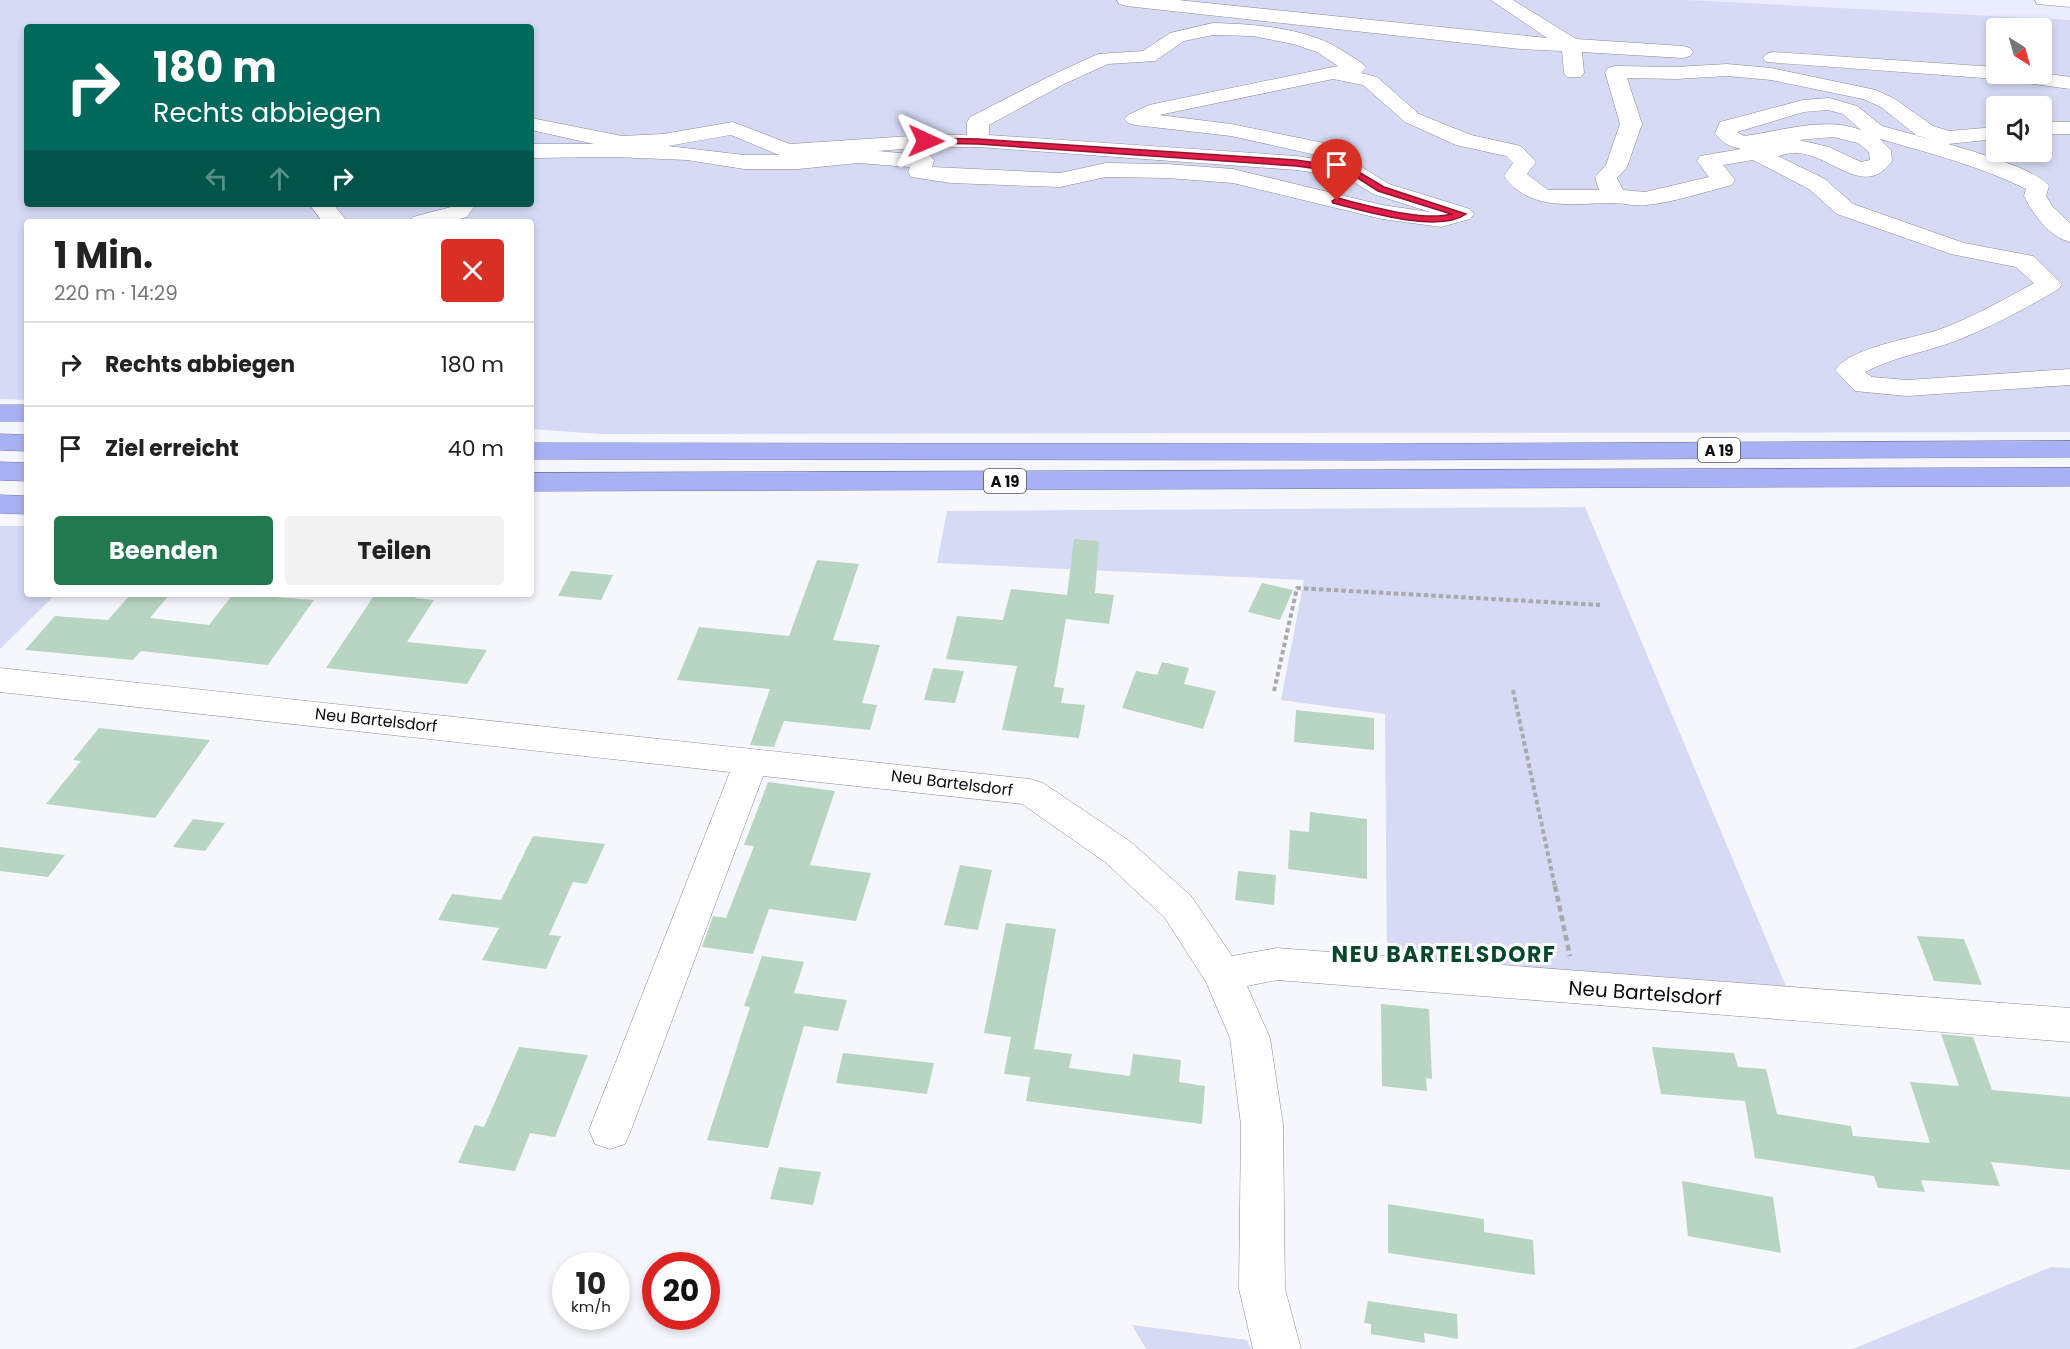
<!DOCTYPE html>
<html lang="de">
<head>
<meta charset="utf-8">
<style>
  :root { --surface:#fff; --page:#f2f2f2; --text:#222; --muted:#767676; --line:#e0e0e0; --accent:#217a4f }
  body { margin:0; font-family:Poppins,sans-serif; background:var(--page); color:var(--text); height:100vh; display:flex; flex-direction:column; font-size:22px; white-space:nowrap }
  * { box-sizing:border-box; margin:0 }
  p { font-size:20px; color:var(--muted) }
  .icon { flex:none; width:33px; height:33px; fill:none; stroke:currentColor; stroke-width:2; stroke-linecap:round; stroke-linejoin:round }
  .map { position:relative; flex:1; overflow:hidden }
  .panel { position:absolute; left:24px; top:219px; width:510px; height:378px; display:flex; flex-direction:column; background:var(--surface); border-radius:6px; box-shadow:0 3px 9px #0003 }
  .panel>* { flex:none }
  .banner { position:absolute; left:24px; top:24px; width:510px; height:183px; border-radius:6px; box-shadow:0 3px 9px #0003; background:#00695c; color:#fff; overflow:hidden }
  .needle { width:39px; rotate:143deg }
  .fabs { position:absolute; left:1986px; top:18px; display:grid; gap:12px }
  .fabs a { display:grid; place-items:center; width:66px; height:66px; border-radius:6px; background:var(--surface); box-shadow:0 3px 9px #0003; font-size:30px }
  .speed { position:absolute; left:552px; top:1252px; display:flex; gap:12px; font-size:30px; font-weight:700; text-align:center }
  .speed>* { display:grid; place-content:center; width:78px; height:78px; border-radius:50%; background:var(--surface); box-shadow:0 3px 9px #0003; line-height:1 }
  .speed small { font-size:15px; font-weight:400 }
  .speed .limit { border:9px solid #d22; background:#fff; color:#111 }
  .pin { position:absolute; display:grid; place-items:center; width:51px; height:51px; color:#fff; margin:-62px -26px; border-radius:50% 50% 50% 0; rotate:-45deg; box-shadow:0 0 6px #0007 }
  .pin .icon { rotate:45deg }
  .me { position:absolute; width:66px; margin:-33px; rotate:91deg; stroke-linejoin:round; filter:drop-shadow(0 0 4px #0008) }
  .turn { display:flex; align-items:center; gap:21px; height:126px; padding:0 30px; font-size:27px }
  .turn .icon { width:78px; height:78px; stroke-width:2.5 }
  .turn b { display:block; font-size:42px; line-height:51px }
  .lanes { display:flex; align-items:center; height:57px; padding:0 30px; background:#0003; justify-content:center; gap:30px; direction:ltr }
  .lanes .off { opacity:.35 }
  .round { display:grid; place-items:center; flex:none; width:63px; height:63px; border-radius:6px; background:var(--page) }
  .summary { display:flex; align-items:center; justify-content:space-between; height:102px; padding:0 30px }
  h1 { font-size:36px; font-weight:700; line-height:45px }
  .action { display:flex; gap:12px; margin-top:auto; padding:12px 30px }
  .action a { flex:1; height:69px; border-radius:6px; background:var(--accent); color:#fff; font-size:24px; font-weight:700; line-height:69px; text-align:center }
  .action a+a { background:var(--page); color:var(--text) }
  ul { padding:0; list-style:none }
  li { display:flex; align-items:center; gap:18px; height:84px; padding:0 30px; border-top:2px solid var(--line) }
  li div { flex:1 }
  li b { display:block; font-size:22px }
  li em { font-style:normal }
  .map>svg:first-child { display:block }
  .built { fill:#e9edff }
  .green { fill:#d6daf4; fill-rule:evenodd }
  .building { fill:#b8d5c2 }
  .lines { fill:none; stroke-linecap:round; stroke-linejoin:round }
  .minor-casing { stroke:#898b94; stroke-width:1 }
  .highway-casing { stroke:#7278a5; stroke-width:1 }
  .path-far1 { stroke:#a8a8ae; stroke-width:4; stroke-dasharray:4.5 3; stroke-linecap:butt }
  .path { stroke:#a8a8ae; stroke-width:4.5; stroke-dasharray:6 4; stroke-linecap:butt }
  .minor { fill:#fff; fill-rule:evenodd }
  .highway { fill:#a8b1f4; fill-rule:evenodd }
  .route { fill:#e11d48; stroke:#92132f; stroke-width:1.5 }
  .labels { text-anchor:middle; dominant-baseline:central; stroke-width:6; stroke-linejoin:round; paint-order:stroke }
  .shield { fill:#fff; stroke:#565658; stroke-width:1.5 }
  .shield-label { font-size:15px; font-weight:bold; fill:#0d0d11 }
  .street-label { font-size:16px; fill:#0d0d11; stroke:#fff }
  .near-street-label { font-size:20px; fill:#0d0d11; stroke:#fff }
  .district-label { font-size:22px; font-weight:bold; letter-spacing:1.5px; fill:#07482b; stroke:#fff }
</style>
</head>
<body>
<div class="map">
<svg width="2070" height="1349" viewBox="0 0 2070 1349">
  <rect width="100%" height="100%" fill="#f6f7fd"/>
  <path class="built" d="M1688,0H2070V20Z"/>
  <path class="green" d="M0,0H1688L2070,20V432L601,434L531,429V222H27V400L0,399ZM27,27H531V204H27ZM1996,28H2042V74H1996ZM1996,106H2042V152H1996Z
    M1585,507L1788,991L1387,965L1385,714L1281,700L1304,580L937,563L947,511Z
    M0,526H27V594H56L0,649Z
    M2051,1267L2070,1268V1349H1853Z
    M1132,1325L1247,1340L1251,1349H1146Z"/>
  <path class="building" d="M1074,539L1099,541L1095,593L1114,595L1109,624L1066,619L1054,687L1064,688L1061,703L1085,705L1079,738L1002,730L1017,666L946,659L957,616L1003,620L1011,589L1067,595Z
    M817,560L859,564L833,640L880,645L862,703L877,705L870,730L784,721L774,747L750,745L770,689L677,680L699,627L789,636Z
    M571,571L613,575L601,600L558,596Z
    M1262,583L1293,590L1280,620L1248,612Z
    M131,594H170L150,618L209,625L233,594L314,600L268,665L141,651L133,660L25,650L55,616L108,620Z
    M375,594H418L415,598L434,600L407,642L487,650L467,684L326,668Z
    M1162,662L1189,668L1184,684L1216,691L1203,729L1122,708L1136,671L1157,675Z
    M933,668L964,671L955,703L924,700Z
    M1296,710L1374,718V750L1294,742Z
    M99,728L154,734L210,740L155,818L46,804L81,761L73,760Z
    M768,782L835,791L810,865L871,873L856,921L769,909L753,954L702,947L713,916L726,918L754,846L744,845Z
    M1310,812L1367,819V879L1288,869L1290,830L1309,832Z
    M193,819L225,823L205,851L173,847Z
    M533,836L605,844L587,884L573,882L549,935L561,936L546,969L482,960L499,928L438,920L452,894L501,900Z
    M0,847L65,855L48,877L0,871Z
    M960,865L992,870L978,930L944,925Z
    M1238,871L1276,875L1274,905L1235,900Z
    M1006,923L1056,929L1034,1049L1072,1054L1069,1068L1130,1076L1133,1054L1181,1060L1179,1082L1205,1086L1202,1124L1026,1101L1030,1077L1004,1074L1011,1037L984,1033Z
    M1917,936L1964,939L1982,985L1934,981Z
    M762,956L804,962L794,993L847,1000L838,1031L804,1026L768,1148L707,1140L750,1007L744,1006Z
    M1381,1004L1429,1009L1432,1079L1426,1078L1427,1091L1382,1086Z
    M1941,1034L1973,1037L1992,1090L2070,1097V1170L1991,1162L2000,1186L1921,1180L1925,1192L1878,1188L1874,1176L1755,1158L1745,1101L1661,1094L1652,1047L1734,1053L1738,1067L1766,1069L1777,1114L1851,1126L1853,1136L1930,1143L1910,1082L1959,1086Z
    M519,1047L588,1055L555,1137L530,1133L515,1171L458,1163L475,1125L484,1127Z
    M843,1053L934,1063L927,1094L836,1083Z
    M779,1167L821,1172L813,1205L770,1199Z
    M1682,1181L1773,1197L1781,1253L1688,1236Z
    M1388,1204L1484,1219V1232L1533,1240L1535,1275L1388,1253Z
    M1368,1301L1457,1314L1458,1339L1424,1333L1425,1343L1371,1334V1324L1364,1323Z"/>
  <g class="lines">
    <g class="minor-casing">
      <path id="minor" d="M1117,0H1178L1547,38L1491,0H1513L1576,39L1683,46L1690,48L1693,52L1690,56L1683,58L1582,52L1584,73L1581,77H1567L1564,73L1562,51L1520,49L1126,6L1119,4Z
        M2035,0H2070V7L2037,4Z
        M1213,23C1252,24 1296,27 1331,44C1342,50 1353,57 1363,64L1366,68L1361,73L1377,77L1419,114L1471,135L1521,146L1536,162L1527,174L1548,190H1599L1595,177L1606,165L1620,124L1605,72L1608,68L1615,66L1676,67L1727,64L1771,68L1876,90L1895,99L1933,126L1949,131L1996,127V139L1948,144C1969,150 2039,170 2049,186L2046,196L2053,207L2070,223V242C2049,237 2033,214 2024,196L2026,189C1980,166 1929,153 1880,139L1891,150L1892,161C1865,200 1830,154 1797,153C1791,152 1784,155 1778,156L1825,179L1853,204L1964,243L2033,256L2062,284L2059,289C2026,308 1993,326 1958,340C1927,352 1896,356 1865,372L1872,377L1907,380L2070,369V385L1907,396L1855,391L1835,370C1851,347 1911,339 1938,330C1971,318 2003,300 2034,283L2016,267L1951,254L1837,214L1809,189L1753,160L1723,165L1735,180L1732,185C1704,192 1675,202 1647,205C1636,207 1625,203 1614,203C1576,203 1530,213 1504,176L1513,163L1506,156L1456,145L1405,122L1363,85L1333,79L1159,115L1231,124L1329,144L1332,149L1329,154L1321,156L1231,136L1135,125L1128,123L1124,119L1128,115L1149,105L1338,66L1317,52L1293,44L1253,36L1213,35L1184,41L1155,61L1108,64L1064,84L989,125V135L1296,156L1352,164L1360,166L1389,184L1470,209L1474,214L1470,219L1441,227L1382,219L1233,183L1167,178L1106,177L1060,187L951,183L911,177L908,172L910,167L858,163L798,169H744L687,160L615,157L531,158V144H594L531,130V118L622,136L663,134L733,122L790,144L926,135H967V122L970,117L1050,76L1098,54L1143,51L1170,33ZM1727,76L1771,80L1863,99L1881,107L1917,136L1933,140L1882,126L1857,106L1829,98L1803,100L1720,122L1715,133C1722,143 1729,146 1741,149L1700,156L1697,161L1709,177L1645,192L1623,190L1617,178L1627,167L1642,124L1627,78L1676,79ZM1828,110L1843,114L1861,130C1824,116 1782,131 1744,136L1737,132L1804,112ZM731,135L779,155H744L668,146ZM1833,137L1858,143L1869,152L1870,160L1861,162L1829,147L1799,140ZM926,147H978L1296,170L1346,177L1373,194L1430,212L1382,205L1233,169L1167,164L1106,163L1060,173L932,167L934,161L931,156L878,151Z
        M1773,52L1996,67V74L2042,73L2070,77V89L1997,79L1766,62L1763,58L1766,54Z
        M2042,122H2070V134H2042Z
        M309,204H333L348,222H323Z
        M453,204H476L467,217L448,222H409L413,217L451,207Z
        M0,668L1030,779L1043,783L1131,842L1191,896L1232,956L1277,948L2070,1008V1042L1277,980L1247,986L1270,1038L1283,1125L1285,1289L1301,1349H1253L1239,1289L1241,1125L1230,1038L1206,982L1165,918L1105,862L1022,804L763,776L631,1130L625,1144L610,1149L595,1144L589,1130L730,772L0,692Z"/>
    </g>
    <g class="highway-casing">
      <path id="highway" d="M0,405H27V421H0Z
        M0,434L27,435V451L0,450Z
        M2070,441V457L1368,460L531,459V443L1368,444Z
        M0,462L27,463V481L0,480Z
        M2070,468V486L531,491V473Z
        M0,495L27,496V514L0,513Z"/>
    </g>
    <path class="path-far1" d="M1513,690L1555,887
      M1274,691L1297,588L1600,605"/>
    <path class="path" d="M1555,886L1570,956"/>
    <use href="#minor" class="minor"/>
    <use href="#highway" class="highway"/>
  </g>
  <path class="route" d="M926,138L978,139L1296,160L1352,168L1384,187L1466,214C1439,234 1365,211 1333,203L1332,201L1337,198C1366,205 1423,222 1451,214L1378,191L1350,173L1296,166L978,144L923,143V139Z"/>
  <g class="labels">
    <g class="shield">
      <rect x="1698" y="438" width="42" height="24" rx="4.5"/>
      <rect x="984" y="469" width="42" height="24" rx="4.5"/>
    </g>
    <g class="shield-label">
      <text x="1719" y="450">A 19</text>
      <text x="1005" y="481">A 19</text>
    </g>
    <g class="street-label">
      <text transform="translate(376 720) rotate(6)">Neu Bartelsdorf</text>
      <text transform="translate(952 783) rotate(7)">Neu Bartelsdorf</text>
    </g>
    <g class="near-street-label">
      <text transform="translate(1645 993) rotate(4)">Neu Bartelsdorf</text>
    </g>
    <g class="district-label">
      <text x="1444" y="954">NEU BARTELSDORF</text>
    </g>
  </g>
</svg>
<div class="fabs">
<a><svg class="needle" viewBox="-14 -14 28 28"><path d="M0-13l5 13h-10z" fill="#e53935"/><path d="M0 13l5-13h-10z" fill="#767676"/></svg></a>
<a><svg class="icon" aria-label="sound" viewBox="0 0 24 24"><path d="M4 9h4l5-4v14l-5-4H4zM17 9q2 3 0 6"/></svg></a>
</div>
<div class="speed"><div>10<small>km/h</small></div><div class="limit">20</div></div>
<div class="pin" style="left:1337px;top:201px;background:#d93025"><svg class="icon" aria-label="arrive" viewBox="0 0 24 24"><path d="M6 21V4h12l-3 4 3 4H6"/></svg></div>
<svg class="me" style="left:926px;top:141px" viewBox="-20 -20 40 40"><path d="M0-17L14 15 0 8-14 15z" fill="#e11d48" stroke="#fff" stroke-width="4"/></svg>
<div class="banner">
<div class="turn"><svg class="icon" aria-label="right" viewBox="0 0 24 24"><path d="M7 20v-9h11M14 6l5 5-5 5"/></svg><div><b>180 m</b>Rechts abbiegen</div></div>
<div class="lanes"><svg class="icon off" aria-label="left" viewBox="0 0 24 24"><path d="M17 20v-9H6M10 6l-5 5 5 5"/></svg><svg class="icon off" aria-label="ahead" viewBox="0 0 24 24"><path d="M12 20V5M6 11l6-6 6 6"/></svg><svg class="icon" aria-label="right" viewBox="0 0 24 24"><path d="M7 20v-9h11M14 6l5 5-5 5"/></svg></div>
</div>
<section class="panel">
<div class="summary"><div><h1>1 Min.</h1><p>220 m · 14:29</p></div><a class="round" style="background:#d93025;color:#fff"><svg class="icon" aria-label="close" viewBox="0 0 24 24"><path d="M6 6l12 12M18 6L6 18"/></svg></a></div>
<ul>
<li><svg class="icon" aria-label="right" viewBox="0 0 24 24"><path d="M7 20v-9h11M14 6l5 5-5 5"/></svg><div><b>Rechts abbiegen</b></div><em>180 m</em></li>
<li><svg class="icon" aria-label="arrive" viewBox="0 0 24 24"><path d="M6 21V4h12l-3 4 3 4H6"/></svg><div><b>Ziel erreicht</b></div><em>40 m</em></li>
</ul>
<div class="action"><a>Beenden</a><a>Teilen</a></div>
</section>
</div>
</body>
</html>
